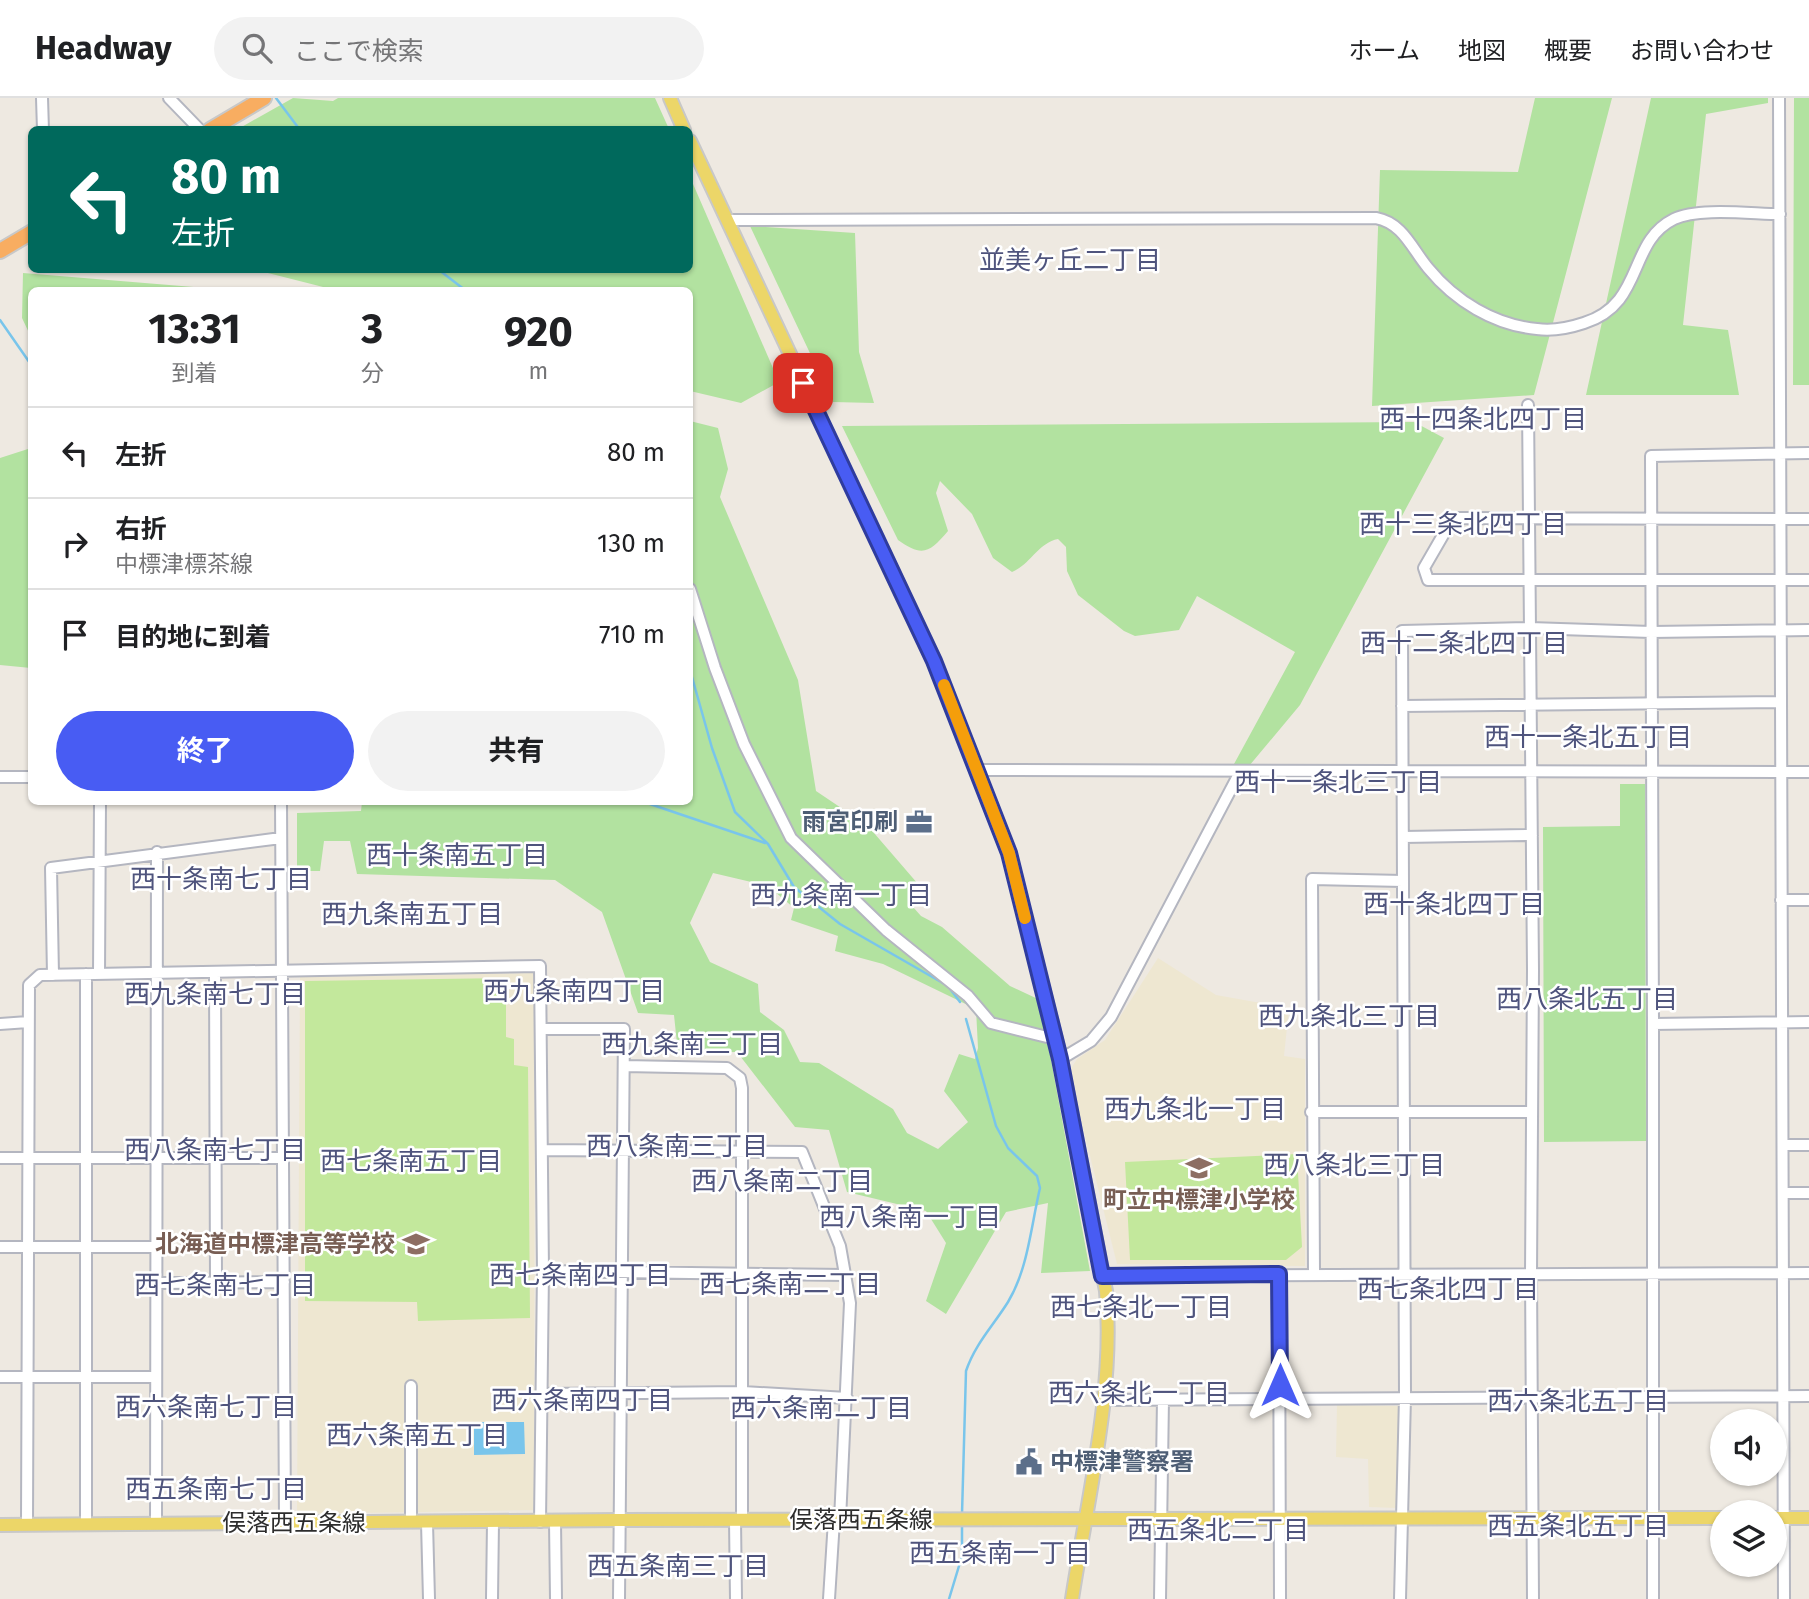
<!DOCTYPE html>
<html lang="ja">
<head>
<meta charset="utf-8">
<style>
  :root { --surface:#fff; --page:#f2f2f2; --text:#202124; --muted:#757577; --line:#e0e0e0; --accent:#485cf3 }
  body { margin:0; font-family:"Fira Sans","Noto Sans JP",sans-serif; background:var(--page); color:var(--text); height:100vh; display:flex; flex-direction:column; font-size:26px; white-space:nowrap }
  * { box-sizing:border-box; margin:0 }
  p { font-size:23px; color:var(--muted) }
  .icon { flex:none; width:38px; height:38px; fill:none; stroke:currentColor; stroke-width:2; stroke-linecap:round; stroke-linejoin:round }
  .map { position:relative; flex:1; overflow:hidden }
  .details { position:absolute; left:28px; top:189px; width:665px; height:518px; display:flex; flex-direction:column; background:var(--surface); border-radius:10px; box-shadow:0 2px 5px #0004 }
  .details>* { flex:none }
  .top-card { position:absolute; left:28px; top:28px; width:665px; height:147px; border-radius:10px; box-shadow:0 2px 5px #0004; background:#00695c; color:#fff; overflow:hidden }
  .buttons { position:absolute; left:1710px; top:1311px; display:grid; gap:14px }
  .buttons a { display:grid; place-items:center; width:77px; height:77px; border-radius:50%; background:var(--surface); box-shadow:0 2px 5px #0004; font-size:35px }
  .pin { position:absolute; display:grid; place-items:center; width:60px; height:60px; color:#fff; margin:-30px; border-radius:14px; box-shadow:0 4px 10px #0006 }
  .me { position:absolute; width:77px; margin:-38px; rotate:0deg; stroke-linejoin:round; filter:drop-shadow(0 0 5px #0008) }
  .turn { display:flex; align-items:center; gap:24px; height:147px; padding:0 28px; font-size:32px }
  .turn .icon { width:91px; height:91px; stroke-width:2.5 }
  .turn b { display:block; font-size:49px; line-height:60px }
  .eta { display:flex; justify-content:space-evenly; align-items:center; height:119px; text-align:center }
  .eta b { font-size:42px; font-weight:700; line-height:49px }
  .action { display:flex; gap:14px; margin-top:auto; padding:14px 28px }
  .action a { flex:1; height:80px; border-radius:42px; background:var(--accent); color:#fff; font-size:28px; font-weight:700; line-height:80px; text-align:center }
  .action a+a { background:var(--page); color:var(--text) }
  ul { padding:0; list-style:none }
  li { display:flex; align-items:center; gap:21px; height:91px; padding:0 28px; border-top:2px solid var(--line) }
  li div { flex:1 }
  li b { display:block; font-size:26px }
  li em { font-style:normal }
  header { display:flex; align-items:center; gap:42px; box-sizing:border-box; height:98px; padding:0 35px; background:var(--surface); border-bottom:2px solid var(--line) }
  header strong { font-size:33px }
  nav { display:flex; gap:38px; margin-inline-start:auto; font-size:24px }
  .search { width:490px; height:63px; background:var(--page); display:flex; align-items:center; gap:18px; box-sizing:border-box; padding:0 24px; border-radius:38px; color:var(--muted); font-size:26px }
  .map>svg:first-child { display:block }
  .education { fill:#eee7d1 }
  .green { fill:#b2e2a0; fill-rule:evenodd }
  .pitch { fill:#c3e89c }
  .water { fill:#79c5eb }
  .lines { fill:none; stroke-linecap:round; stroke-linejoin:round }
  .stream { stroke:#79c5eb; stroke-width:2.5 }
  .minor-casing { stroke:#b4b6c0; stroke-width:14 }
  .major-casing { stroke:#c8c8c8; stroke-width:16 }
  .highway-casing { stroke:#c8c8c8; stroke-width:18 }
  .minor { stroke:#fff; stroke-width:10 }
  .major { stroke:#ecd668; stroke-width:12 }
  .highway { stroke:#f8ad61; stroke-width:14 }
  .route-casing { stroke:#2f3c9e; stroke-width:18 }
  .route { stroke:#485cf3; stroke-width:12 }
  .slow { stroke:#f59e0b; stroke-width:12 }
  .labels { text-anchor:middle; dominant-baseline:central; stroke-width:5; stroke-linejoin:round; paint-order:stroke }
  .service-label { font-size:24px; font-weight:bold; fill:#4e5e75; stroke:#fff; text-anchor:end }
  .education-label { font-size:24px; font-weight:bold; fill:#785e54; stroke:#fff }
  .street-label { font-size:24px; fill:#2d2d2d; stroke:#fff }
  .neighbourhood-label { font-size:26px; fill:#4f547d; stroke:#fff }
</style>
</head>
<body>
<header>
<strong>Headway</strong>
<div class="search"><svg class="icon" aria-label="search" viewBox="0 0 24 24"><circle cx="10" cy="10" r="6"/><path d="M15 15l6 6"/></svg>ここで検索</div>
<nav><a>ホーム</a><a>地図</a><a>概要</a><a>お問い合わせ</a></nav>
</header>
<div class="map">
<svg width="1809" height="1501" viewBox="0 0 1809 1501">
  <rect width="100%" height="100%" fill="#eee9e1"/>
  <path class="education" d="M1158,860L1216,897L1289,910L1284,958L1305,961V1168L1117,1166L1069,974L1077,961L1105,942Z
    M535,875L534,1412L297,1416L300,879Z
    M1337,1307L1400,1308L1397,1410L1369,1409L1368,1361L1336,1359Z"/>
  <path class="green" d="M293,0L333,3L338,0H655L669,31H238Z
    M1535,0H1612L1534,297L1372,308L1380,72L1518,74Z
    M1651,0H1768V5L1706,16L1683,227L1728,232L1739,297H1586Z
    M1794,0H1809V287H1793Z
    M690,79L779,284L741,305L690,293V192H335L256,172H690Z
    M750,128L855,135L859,254L874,305L833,304Z
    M23,175L230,192H233H32L31,239L22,220Z
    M690,323L718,330L728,371L720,399L798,582L816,693L868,728L918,786L913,809L921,818L942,829L1010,888L1040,902L1090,1173L1041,1175L1048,1105L1006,1114L946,1216L926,1203L946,1145L926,1113L847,1094L829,1032L795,1029L737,954L678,955L674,917L638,915L602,814L555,782L357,776L350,743H324L320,773H297V715L361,713L362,704H690ZM713,775L768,788L794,810L791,822L838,838L835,853L883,866L976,911L978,950L975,961L959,956L944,993L968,1024L938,1051L907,1035L893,1011L819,965L800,964L784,932L760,914L758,886L710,864L690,825Z
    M1414,324L1444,340L1300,607L1249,668L1234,666L1295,554L1197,498L1179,532L1135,538L1124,533L1078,497L1067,473L1066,449L1058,441C1038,445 1031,466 1012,474L993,460L972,416L940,383L936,395L948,433C930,454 923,460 898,442L842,328Z
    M31,350H32L31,570L0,567V360Z
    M1620,686H1645L1646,1043L1544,1044L1543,729L1620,728Z"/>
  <path class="pitch" d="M506,880V939L514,941V967L528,969L530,1220L418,1223L417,1204L305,1203V883Z
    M1297,1056L1302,1149L1286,1162H1130L1125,1064Z"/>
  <path class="water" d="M474,1324H524L525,1356L474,1357Z"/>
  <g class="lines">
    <path class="stream" d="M276,0L300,32
      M439,172L465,192
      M0,222L32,268
      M690,572L712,650L735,714L768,746L794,789L840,826L948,888L960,904
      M644,704L765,745
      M962,1416L966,1273C975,1246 993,1228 1008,1204C1028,1171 1031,1128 1040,1090L1037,1078L1008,1050L996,1028L966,921
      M949,1501L962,1458V1426"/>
    <g class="minor-casing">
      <path id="minor" d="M42,0L43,32
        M169,0L200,32
        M1779,0L1784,1501
        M727,122L1376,120C1403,125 1412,151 1428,170C1455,203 1494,227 1537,231C1552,233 1569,230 1584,225C1645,206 1627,144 1674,121C1698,109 1753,116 1780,116
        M1528,307L1533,872L1531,1176L1533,1501
        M1809,421L1458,420L1450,425L1424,470L1428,482H1809
        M690,491L715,570L744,646L791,740L886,832L968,898L991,925L1055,941
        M1402,608L1781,604
        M978,672L1809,674
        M0,679H32
        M281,704L285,1425
        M1403,739L1532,737
        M1781,802H1809
        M215,874L216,1184
        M86,876V1426
        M99,876L100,704
        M53,877L51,770L281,740
        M0,926L28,924
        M1653,926L1651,358L1809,355
        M542,931H624L619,1501
        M1061,961L1091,943L1111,919L1240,674
        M624,968L727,970L740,980L742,990V1422
        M1311,1014H1531
        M1783,1047H1809
        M542,1052L802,1054L840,1148L850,1205L840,1422
        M0,1060H283
        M1784,1095H1809
        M0,1149H155
        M543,1173L845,1177
        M1279,1176L1280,1501
        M1314,1176L1312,781L1403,783
        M1102,1178L1809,1175
        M155,1185L284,1184
        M0,1279H156
        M411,1288V1417
        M542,1296L743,1294L847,1300
        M1102,1302L1809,1298
        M735,1422L736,1501
        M156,1424L157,754
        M555,1424L556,1501
        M427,1425L429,1501
        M27,1427L29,887L40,877L540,868L543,1173L540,1424
        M492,1501L493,1424
        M829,1501L834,1422
        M1160,1501L1163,1301
        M1400,1501L1405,1299L1402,533L1530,530L1651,534L1809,532
        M1653,1501V926L1809,924"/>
    </g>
    <g class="major-casing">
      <path id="major" d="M670,0L684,32
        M690,43L934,563L1009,756L1061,961L1106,1193C1115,1291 1087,1403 1072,1501
        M1774,1420H1809
        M0,1427L618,1422L1722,1420"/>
    </g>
    <g class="highway-casing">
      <path id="highway" d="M210,32L264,0
        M0,153L32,134"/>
    </g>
    <use href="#minor" class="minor"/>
    <use href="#major" class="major"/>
    <use href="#highway" class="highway"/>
  </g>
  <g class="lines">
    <g class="route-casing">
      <path id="route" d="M803,285L934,563L1009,755L1060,961L1102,1178L1279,1176L1280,1287"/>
    </g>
    <use href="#route" class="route"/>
    <path class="slow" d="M944,587L1009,755L1025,820"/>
  </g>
  <defs>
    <g id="office-bare" transform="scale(2.1)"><path d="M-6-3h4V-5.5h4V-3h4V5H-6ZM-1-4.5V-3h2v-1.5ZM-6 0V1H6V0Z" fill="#5c6f8a" stroke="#fff" stroke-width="2.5" paint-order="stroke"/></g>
    <g id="school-bare" transform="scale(2.1)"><path d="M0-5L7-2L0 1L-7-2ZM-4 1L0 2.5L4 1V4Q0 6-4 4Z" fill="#8d6e63" stroke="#fff" stroke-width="2.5" paint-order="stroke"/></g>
    <g id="civic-bare" transform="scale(2.1)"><path d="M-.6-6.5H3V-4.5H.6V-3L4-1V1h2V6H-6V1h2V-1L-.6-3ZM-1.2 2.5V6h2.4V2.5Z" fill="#5c6f8a" stroke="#fff" stroke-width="2.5" paint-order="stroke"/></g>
  </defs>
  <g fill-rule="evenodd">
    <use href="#office-bare" x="919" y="724"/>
    <use href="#school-bare" x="1199" y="1070"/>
    <use href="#school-bare" x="416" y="1146"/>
    <use href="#civic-bare" x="1029" y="1364"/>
  </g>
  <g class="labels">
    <g class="service-label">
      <text x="898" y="724">雨宮印刷</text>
      <text x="1050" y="1364" text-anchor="start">中標津警察署</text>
    </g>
    <g class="education-label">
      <text x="1199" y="1102">町立中標津小学校</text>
      <text x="395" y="1146" text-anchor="end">北海道中標津高等学校</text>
    </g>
    <g class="street-label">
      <text x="861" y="1422">俣落西五条線</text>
      <text x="294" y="1425">俣落西五条線</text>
    </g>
    <g class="neighbourhood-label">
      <text x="1070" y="162">並美ヶ丘二丁目</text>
      <text x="1483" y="321">西十四条北四丁目</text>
      <text x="1463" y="426">西十三条北四丁目</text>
      <text x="1464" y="545">西十二条北四丁目</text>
      <text x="1588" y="639">西十一条北五丁目</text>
      <text x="1338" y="684">西十一条北三丁目</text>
      <text x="457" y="757">西十条南五丁目</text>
      <text x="221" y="781">西十条南七丁目</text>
      <text x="841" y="797">西九条南一丁目</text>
      <text x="1454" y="806">西十条北四丁目</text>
      <text x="412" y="816">西九条南五丁目</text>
      <text x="574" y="893">西九条南四丁目</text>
      <text x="215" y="896">西九条南七丁目</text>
      <text x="1587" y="901">西八条北五丁目</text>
      <text x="1349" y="918">西九条北三丁目</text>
      <text x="692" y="946">西九条南三丁目</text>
      <text x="1195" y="1011">西九条北一丁目</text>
      <text x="677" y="1048">西八条南三丁目</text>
      <text x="215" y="1052">西八条南七丁目</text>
      <text x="411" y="1063">西七条南五丁目</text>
      <text x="1354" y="1067">西八条北三丁目</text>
      <text x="782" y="1083">西八条南二丁目</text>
      <text x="910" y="1119">西八条南一丁目</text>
      <text x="580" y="1177">西七条南四丁目</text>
      <text x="790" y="1186">西七条南二丁目</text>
      <text x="225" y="1187">西七条南七丁目</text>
      <text x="1448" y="1191">西七条北四丁目</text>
      <text x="1141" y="1209">西七条北一丁目</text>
      <text x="1139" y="1295">西六条北一丁目</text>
      <text x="582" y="1302">西六条南四丁目</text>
      <text x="1578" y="1303">西六条北五丁目</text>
      <text x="206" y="1309">西六条南七丁目</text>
      <text x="821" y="1310">西六条南二丁目</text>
      <text x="417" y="1337">西六条南五丁目</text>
      <text x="216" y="1391">西五条南七丁目</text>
      <text x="1578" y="1428">西五条北五丁目</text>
      <text x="1218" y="1432">西五条北二丁目</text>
      <text x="1000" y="1455">西五条南一丁目</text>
      <text x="678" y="1468">西五条南三丁目</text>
    </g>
  </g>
</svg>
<div class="buttons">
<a><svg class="icon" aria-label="sound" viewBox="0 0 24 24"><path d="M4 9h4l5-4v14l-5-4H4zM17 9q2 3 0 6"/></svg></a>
<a><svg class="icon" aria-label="layers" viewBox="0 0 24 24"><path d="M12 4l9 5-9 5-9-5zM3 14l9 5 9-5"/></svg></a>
</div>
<div class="pin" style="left:803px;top:285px;background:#d93025"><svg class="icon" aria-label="arrive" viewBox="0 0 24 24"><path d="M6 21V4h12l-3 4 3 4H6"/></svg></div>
<svg class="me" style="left:1280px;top:1287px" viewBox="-20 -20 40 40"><path d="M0-17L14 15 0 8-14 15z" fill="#485cf3" stroke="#fff" stroke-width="4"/></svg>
<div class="top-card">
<div class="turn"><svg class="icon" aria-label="left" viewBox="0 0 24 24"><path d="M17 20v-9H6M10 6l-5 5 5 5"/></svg><div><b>80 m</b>左折</div></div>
</div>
<section class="details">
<div class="eta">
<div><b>13:31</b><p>到着</p></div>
<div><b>3</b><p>分</p></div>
<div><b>920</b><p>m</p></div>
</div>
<ul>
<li><svg class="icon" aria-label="left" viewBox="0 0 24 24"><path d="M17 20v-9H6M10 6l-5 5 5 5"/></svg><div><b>左折</b></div><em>80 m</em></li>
<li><svg class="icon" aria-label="right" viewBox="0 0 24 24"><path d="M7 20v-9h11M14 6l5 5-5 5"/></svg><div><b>右折</b><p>中標津標茶線</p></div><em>130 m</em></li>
<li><svg class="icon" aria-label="arrive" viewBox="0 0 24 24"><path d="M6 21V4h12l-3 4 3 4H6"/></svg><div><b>目的地に到着</b></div><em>710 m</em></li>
</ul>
<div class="action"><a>終了</a><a>共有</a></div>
</section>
</div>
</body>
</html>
